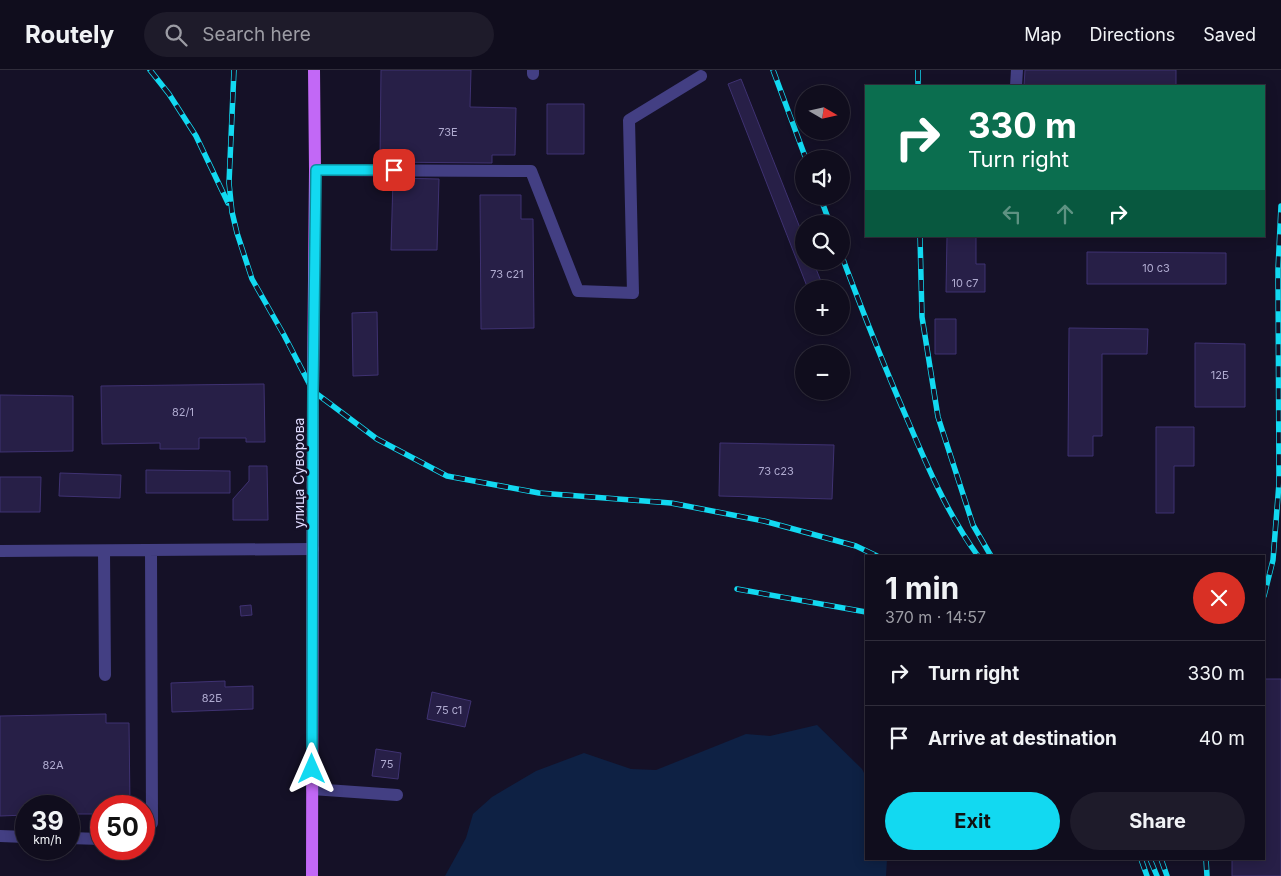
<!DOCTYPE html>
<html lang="en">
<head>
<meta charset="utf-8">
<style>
  :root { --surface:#100d1d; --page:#1e1b2a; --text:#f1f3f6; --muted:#9c9ca4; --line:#302d3b; --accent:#12d9f1 }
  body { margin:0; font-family:Inter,sans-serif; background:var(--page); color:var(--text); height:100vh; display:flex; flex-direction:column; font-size:19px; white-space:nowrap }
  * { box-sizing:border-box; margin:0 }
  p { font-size:16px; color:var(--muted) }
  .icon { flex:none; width:28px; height:28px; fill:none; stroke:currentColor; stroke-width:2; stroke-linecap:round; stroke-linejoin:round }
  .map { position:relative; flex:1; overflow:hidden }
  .side { position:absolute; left:865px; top:485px; width:400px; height:305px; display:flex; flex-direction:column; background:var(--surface); border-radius:0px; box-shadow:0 2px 12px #0003,0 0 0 1px var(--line) }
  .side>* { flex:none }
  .banner { position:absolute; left:865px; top:15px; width:400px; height:152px; border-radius:0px; box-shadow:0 2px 12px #0003,0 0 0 1px var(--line); background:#0b6e4f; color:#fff; overflow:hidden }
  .needle { width:32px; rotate:99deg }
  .buttons { position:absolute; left:795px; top:15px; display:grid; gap:10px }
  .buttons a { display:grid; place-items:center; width:55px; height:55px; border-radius:50%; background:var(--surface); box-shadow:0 2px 12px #0003,0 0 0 1px var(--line); font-size:25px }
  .speed { position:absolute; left:15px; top:725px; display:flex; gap:10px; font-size:25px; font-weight:700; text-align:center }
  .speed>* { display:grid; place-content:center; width:65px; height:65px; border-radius:50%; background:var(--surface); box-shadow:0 2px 12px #0003,0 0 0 1px var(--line); line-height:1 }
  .speed small { font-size:12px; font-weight:400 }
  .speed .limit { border:8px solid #d22; background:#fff; color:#111 }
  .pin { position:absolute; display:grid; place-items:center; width:42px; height:42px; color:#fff; margin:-21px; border-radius:10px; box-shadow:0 2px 8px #0006 }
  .me { position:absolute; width:55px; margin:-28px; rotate:0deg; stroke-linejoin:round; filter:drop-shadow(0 0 4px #0008) }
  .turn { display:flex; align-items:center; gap:18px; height:105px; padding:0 20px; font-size:22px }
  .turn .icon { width:65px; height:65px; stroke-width:2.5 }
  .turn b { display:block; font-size:35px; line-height:42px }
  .lanes { display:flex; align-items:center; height:48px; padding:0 20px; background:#0003; justify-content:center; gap:25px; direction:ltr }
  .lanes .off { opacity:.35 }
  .round { display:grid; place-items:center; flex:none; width:52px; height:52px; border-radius:26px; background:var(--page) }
  .head { display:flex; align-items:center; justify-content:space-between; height:85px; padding:0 20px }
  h1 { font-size:30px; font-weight:700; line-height:38px }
  .button { display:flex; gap:10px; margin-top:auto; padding:10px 20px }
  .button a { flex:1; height:58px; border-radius:30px; background:var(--accent); color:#111; font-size:20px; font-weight:700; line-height:58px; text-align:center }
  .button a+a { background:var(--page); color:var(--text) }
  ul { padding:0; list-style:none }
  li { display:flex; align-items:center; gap:15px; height:65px; padding:0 20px; border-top:1px solid var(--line) }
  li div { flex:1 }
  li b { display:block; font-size:19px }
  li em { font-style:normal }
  header { display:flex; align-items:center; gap:30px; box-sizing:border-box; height:70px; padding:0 25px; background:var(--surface); border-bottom:1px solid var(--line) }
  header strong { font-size:24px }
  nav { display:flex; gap:28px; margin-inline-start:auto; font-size:18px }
  .search { width:350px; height:45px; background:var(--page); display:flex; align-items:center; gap:12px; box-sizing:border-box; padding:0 18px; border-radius:28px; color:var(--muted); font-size:19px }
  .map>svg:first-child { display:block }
  .water { fill:#0e2144 }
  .building { fill:#271f47; stroke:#3f3272 }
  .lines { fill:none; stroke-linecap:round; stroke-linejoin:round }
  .minor { stroke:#433f83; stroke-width:12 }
  .major { stroke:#c268f6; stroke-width:12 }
  .rail-casing { stroke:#12d9f1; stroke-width:5.5 }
  .rail { stroke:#151127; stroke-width:4; stroke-dasharray:11; stroke-linecap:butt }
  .route-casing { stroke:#0c8d9d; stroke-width:12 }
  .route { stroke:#12d9f1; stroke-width:9 }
  .labels { text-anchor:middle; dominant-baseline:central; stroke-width:5; stroke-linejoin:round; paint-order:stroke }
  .number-label { font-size:11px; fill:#b0abd0 }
  .street-label { font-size:14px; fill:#dedafd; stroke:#151127 }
</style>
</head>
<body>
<header>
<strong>Routely</strong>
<div class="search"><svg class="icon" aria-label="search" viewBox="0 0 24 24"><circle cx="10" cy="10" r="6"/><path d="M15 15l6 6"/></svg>Search here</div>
<nav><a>Map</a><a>Directions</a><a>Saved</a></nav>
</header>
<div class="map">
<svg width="1281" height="806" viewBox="0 0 1281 806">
  <rect width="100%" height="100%" fill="#151127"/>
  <path class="water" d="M817,655L862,699L866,707V789H887L886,806H445L466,768L473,744L492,727L536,701L584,683L631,699L656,700L746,664L770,666Z"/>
  <path class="building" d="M381,0H471L470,37L516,38L515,85H492V93L380,92Z
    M1025,0H1176V16H1024Z
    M741,9L804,168V191H813L824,219H808L728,14Z
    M547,34H584V84H547Z
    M393,108L439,109L437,180H391Z
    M480,125H521V149H533L534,258L481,259Z
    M947,166H976V194H985V222H946Z
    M1087,182L1226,183V214H1087Z
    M377,242L378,305L353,306L352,243Z
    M935,249H956V284H935Z
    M1069,258L1148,259L1147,284H1102V366H1093V386H1068Z
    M1195,273L1245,274V337H1195Z
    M264,314L265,372H246V368H199V379H160V373L102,374L101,316Z
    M0,325L73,326V381L0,382Z
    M1156,357H1194V396H1174V443H1156Z
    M720,373L834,375L832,429L719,426Z
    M249,396H267L268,450H233V429L249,411Z
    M146,400L230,401V423H146Z
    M60,403L121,405L120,428L59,426Z
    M0,407H41L40,442H0Z
    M251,535L252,545L241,546L240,536Z
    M1264,609H1281V806H1232V789H1264Z
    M225,611V617L253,616V639L172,642L171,613Z
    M432,622L471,631L465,657L427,649Z
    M106,644V653H129L130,736H101V744H69V736H26V745L0,746V646Z
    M376,679L401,683L398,709L372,706Z"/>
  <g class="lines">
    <path class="minor" d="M533,4V0
      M1016,16L1017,0
      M315,100L531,101L578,221L633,223L629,50L701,6
      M0,481L313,479
      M104,481L105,605
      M312,719L397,725
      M144,763L152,753L151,480
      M0,766L26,767
      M69,768L101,769"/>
    <path class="major" d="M312,806L313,321L315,100L314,0"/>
    <g class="rail-casing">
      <path id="rail" d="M150,0L169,24L196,66L228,133
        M234,0L229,113L232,142L237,163L252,209L284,265L313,321L377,369L447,406L539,423L671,433L764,451L856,476L877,486
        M773,0L806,89
        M918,0V16
        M820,126L830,154
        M920,166L922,247L938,347L973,455L991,486
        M841,184C862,240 884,296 908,351C928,398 948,445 978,486
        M737,519L866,542
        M1264,526L1273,490L1279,413L1278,200L1281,136
        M1141,789L1147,806
        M1150,789L1157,806
        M1161,789L1167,806
        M1206,789L1207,806"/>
    </g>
    <use href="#rail" class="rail"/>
  </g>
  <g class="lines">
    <g class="route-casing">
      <path id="route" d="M312,699L313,321L316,100H394"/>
    </g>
    <use href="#route" class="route"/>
  </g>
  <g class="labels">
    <g class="number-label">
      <text x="448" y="62">73Е</text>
      <text x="1156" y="198">10 с3</text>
      <text x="507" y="204">73 с21</text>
      <text x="965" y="213">10 с7</text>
      <text x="1220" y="305">12Б</text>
      <text x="183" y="342">82/1</text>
      <text x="776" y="401">73 с23</text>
      <text x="212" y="628">82Б</text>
      <text x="449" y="640">75 с1</text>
      <text x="387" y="694">75</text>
      <text x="53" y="695">82А</text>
    </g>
    <g class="street-label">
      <text transform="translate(298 403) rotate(-90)">улица Суворова</text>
    </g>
  </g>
</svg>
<div class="buttons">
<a><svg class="needle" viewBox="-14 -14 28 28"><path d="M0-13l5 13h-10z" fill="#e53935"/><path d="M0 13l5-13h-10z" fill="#9c9ca4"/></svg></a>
<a><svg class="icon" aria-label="sound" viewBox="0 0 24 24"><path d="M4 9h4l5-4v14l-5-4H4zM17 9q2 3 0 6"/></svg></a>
<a><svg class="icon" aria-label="search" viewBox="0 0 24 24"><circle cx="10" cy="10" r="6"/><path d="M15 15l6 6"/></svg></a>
<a>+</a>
<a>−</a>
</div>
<div class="speed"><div>39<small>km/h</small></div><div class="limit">50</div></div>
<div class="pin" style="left:394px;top:100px;background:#d93025"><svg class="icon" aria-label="arrive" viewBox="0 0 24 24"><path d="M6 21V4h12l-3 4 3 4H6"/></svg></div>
<svg class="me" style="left:312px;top:699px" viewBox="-20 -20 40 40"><path d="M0-17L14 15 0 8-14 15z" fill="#12d9f1" stroke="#fff" stroke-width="4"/></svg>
<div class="banner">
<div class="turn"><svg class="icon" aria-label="right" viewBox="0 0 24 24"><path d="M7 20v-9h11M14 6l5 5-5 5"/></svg><div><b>330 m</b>Turn right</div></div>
<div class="lanes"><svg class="icon off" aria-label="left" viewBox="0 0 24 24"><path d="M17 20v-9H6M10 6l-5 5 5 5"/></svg><svg class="icon off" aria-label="ahead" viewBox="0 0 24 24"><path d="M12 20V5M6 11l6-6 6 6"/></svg><svg class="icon" aria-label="right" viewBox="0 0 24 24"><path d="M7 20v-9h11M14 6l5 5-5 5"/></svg></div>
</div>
<section class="side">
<div class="head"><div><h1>1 min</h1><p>370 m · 14:57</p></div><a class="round" style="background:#d93025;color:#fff"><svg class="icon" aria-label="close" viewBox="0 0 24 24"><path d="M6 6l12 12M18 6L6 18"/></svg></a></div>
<ul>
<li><svg class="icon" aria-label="right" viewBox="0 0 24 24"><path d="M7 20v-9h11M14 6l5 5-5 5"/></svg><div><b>Turn right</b></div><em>330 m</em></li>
<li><svg class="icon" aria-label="arrive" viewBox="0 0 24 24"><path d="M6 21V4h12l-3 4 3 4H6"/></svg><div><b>Arrive at destination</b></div><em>40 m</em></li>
</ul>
<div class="button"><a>Exit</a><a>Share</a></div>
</section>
</div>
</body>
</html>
